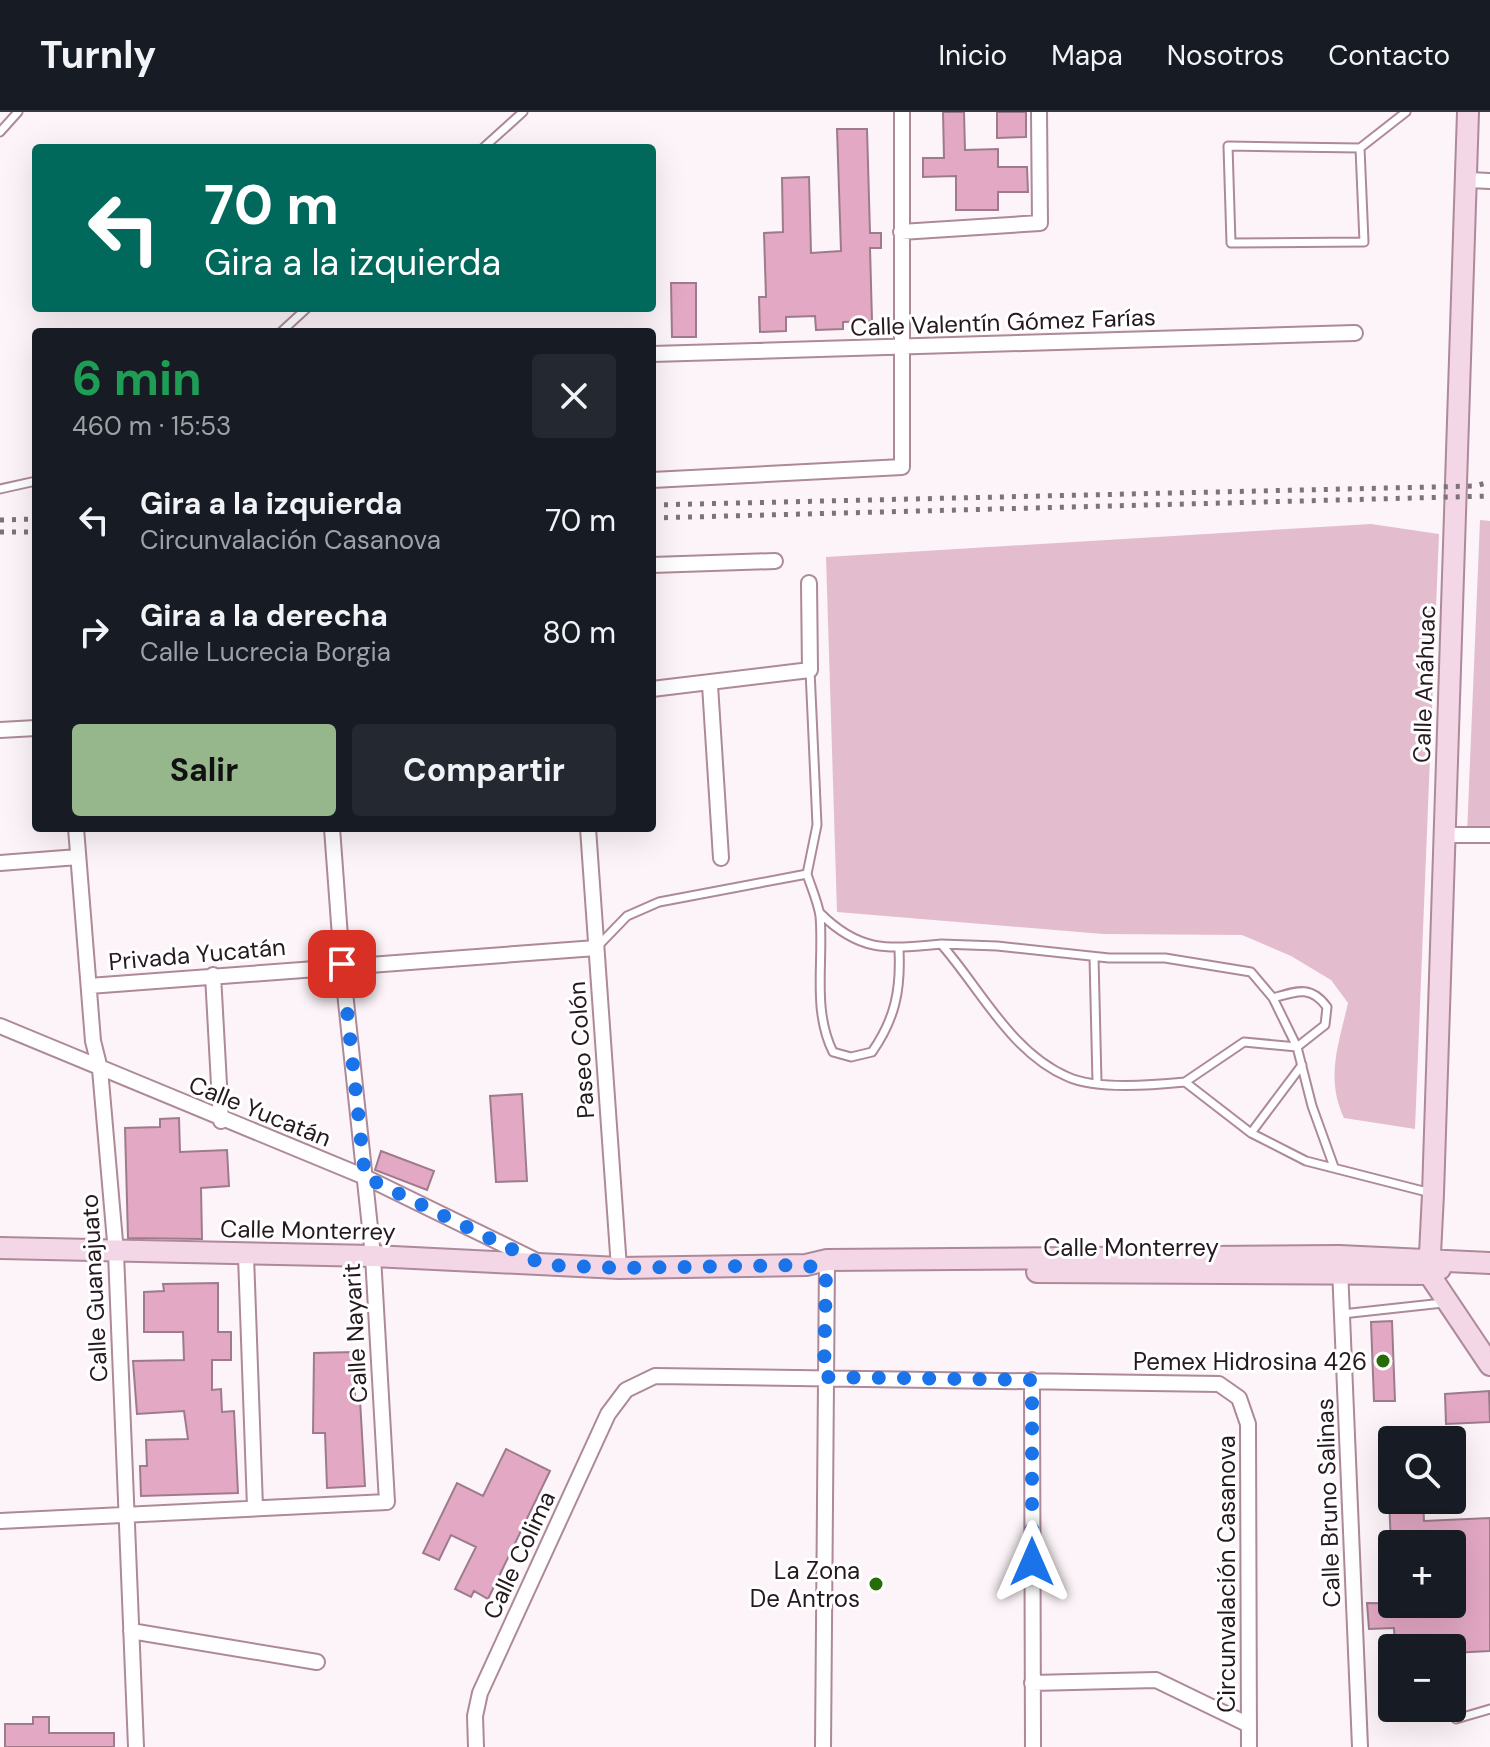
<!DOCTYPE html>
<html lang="es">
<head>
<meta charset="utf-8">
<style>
  :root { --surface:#171b24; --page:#242831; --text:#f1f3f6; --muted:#9ea1a6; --line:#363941; --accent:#96b68b }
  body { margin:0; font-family:"DM Sans",sans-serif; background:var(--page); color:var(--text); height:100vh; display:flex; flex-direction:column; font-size:30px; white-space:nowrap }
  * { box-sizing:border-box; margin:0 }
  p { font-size:26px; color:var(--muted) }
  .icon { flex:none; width:44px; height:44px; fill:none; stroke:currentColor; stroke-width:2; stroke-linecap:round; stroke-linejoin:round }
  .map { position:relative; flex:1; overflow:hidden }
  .details { position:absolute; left:32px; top:216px; width:624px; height:504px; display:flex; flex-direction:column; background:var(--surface); border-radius:8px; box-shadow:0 8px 32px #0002 }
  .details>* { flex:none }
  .top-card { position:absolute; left:32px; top:32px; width:624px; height:168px; border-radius:8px; box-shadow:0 8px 32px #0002; background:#00695c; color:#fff; overflow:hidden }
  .tools { position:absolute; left:1378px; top:1314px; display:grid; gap:16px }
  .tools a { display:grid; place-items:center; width:88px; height:88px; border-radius:8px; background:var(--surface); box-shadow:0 8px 32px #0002; font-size:40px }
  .pin { position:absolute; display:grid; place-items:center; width:68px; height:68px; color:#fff; margin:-34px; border-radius:16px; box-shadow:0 4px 12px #0006 }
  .me { position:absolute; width:88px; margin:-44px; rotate:0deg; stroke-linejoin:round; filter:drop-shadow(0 0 6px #0008) }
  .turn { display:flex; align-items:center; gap:28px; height:168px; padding:0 40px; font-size:36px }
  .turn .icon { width:104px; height:104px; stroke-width:2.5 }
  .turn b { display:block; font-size:56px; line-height:68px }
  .round { display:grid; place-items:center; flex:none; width:84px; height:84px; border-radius:8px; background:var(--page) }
  .headline { display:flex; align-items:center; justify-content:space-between; height:136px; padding:0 40px }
  h1 { font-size:48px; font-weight:700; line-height:60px; color:#1e9e55 }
  .cta { display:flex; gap:16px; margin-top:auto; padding:16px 40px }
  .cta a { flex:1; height:92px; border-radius:8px; background:var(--accent); color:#111; font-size:32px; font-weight:700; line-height:92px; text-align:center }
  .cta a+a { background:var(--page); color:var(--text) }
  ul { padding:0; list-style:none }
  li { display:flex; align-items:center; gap:24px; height:112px; padding:0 40px }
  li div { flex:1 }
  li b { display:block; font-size:30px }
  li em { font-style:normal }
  header { display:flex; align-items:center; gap:48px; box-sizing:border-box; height:112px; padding:0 40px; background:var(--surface); border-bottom:2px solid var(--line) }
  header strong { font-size:38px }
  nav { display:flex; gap:44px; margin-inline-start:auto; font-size:28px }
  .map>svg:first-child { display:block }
  .green { fill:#e3bdce }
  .building { fill:#e3a8c4; stroke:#9e7b8c; stroke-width:2 }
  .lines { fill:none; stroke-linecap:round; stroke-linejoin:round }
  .lane-casing { stroke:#ad899a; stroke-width:11 }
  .street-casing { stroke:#ad899a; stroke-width:18 }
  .secondary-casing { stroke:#ad899a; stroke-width:24 }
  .lane { stroke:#fff; stroke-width:7 }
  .street { stroke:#fff; stroke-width:14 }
  .secondary { stroke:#f4d7e6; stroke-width:20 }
  .rail { stroke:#7d7277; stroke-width:5; stroke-dasharray:4 8; stroke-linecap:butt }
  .route { stroke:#1a73e8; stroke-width:14; stroke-dasharray:0 25.2 }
  .poi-dot { fill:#266c08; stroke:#fff; stroke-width:3 }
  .labels { text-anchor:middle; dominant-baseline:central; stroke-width:6; stroke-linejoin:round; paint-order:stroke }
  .street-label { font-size:24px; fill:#25181e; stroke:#fff }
  .poi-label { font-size:24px; fill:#25181e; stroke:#fff; text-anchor:end }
</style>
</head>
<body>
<header>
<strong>Turnly</strong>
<nav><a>Inicio</a><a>Mapa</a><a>Nosotros</a><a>Contacto</a></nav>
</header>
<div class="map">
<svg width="1490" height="1635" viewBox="0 0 1490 1635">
  <rect width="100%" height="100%" fill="#fcf4f8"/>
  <path class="green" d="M1480,408L1490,409V722H1467Z
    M1371,412L1439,422L1415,1017L1344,1006C1325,966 1339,931 1348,891L1331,868L1291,844L1242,823L1103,822L837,800L826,445Z"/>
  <path class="building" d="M943,0H964L965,38L998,37V55H1027L1028,80H998V98H956V64L923,65V46H944Z
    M997,0H1026V25L997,26Z
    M837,17H867L870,121H881V136H870L872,209L843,210V217L816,218L815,204L786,205V219L760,220L759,185H766L764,121L783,120L782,66L809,65L811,141L841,139Z
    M671,171H696V225H672Z
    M522,982L527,1069L496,1070L490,984Z
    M179,1006L180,1040L227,1038L229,1074L201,1076L202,1127L128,1126L125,1016L160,1015V1007Z
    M381,1039L434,1059L427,1078L375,1058Z
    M218,1171V1220H231V1248H212V1278L221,1277L222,1300L234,1299L238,1381L141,1384L140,1354H147L146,1328L188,1327L184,1299L137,1302L133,1249L184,1248L183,1220H144V1180L164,1179L163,1172Z
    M1392,1209L1395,1289H1374L1371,1210Z
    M354,1240L355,1288H360L365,1374L327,1376L325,1321H313L314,1241Z
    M1489,1279L1490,1310L1446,1312L1445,1282Z
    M506,1337L550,1359L488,1487L474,1479L471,1485L455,1477L476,1435L451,1423L439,1448L423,1441L457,1371L483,1384Z
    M1389,1388H1423L1424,1409L1490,1406V1539L1452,1541V1536H1395L1394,1516L1369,1517L1367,1491L1452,1492V1432H1391Z
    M33,1605H49V1621H114V1635H5V1612H33Z"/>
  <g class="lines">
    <g class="lane-casing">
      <path id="lane" d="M0,20L18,0
        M483,36L523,0
        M1360,36L1364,130L1231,131L1228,34L1360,36L1406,0
        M281,220L307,196
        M0,377L36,369
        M807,762C811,775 818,790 820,804C824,849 812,898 833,940L851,945L872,940C895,907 901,878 899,838
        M820,801C860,841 888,837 941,832C980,876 1011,941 1068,965C1097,978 1154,973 1185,970L1251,1021L1306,1049L1431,1081
        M941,832L997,834L1109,846H1165L1251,860L1273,886L1297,935L1312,994L1334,1055
        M597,835L627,804L659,790L807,762L817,713L810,558
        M1094,845L1097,970
        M1185,970L1244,930L1297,935L1325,913L1327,895C1311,873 1297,879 1273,886
        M1251,1021L1302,953
        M1342,1202L1443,1191
        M1456,1607L1490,1597"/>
    </g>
    <g class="street-casing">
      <path id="street" d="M1468,68L1490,69
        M901,120L1040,111L1039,0
        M652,242L1355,221
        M652,368L902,355V0
        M652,453L775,449
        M710,573L721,746
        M652,577L810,558L809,471
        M0,618L36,616
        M76,716L93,929L100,957L116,1141L136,1635
        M588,716L619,1156
        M1444,723H1490
        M0,751L78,745
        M213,863L221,1009
        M89,874L596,836
        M0,914L365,1065L537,1149
        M246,1144L255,1395
        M1340,1156L1360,1635
        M1032,1268L1033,1635
        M0,1409L387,1390L373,1144L342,852L332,716
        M131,1519L317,1550
        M1032,1571L1156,1568L1249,1613
        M476,1635L475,1604L480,1581L608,1302L626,1278L655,1264L1219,1272L1239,1286L1248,1312L1249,1635
        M823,1635L827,1148"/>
    </g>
    <g class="secondary-casing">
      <path id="secondary" d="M1468,0L1433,1082L1429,1162L1490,1253
        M0,1136L373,1144L619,1156L806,1153L827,1148L1339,1144L1490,1151
        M1037,1160L1429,1162L1440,1157"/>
    </g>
    <use href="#lane" class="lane"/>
    <use href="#street" class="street"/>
    <use href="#secondary" class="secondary"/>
    <path class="rail" d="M652,393L1475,374L1490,370
      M652,406L1490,384
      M0,408L36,407
      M0,420H36"/>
  </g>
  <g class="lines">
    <path class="route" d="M342,852L365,1065L544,1153L619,1156L806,1153L826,1160L824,1265L1032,1268V1450"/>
  </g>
  <g class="poi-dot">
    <circle cx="1383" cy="1249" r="8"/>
    <circle cx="876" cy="1472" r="8"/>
  </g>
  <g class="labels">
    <g class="street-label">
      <text transform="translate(1003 210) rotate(-2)">Calle Valentín Gómez Farías</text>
      <text transform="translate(1424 572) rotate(-88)">Calle Anáhuac</text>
      <text transform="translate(197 842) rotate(-5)">Privada Yucatán</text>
      <text transform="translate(581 938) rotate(-94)">Paseo Colón</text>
      <text transform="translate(260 999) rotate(22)">Calle Yucatán</text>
      <text transform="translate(308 1118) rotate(1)">Calle Monterrey</text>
      <text x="1131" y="1135">Calle Monterrey</text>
      <text transform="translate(94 1176) rotate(-93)">Calle Guanajuato</text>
      <text transform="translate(355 1221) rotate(-93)">Calle Nayarit</text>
      <text transform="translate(1328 1391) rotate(-92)">Calle Bruno Salinas</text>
      <text transform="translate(519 1443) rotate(-65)">Calle Colima</text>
      <text transform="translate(1226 1462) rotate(-90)">Circunvalación Casanova</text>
    </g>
    <g class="poi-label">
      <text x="1367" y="1249">Pemex Hidrosina 426</text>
      <text x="860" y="1458">La Zona<tspan x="860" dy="28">De Antros</tspan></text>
    </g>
  </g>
</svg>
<div class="tools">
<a><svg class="icon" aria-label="search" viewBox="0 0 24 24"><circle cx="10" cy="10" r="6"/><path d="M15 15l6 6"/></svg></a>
<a>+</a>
<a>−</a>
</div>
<div class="pin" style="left:342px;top:852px;background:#d93025"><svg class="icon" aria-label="arrive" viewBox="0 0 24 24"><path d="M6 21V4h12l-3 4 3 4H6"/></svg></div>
<svg class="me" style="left:1032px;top:1450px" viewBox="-20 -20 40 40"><path d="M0-17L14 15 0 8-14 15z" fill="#1a73e8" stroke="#fff" stroke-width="4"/></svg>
<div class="top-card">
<div class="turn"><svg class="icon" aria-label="left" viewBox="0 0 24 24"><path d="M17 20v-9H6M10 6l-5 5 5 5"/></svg><div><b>70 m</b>Gira a la izquierda</div></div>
</div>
<section class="details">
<div class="headline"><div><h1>6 min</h1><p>460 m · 15:53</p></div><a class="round"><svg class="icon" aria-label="close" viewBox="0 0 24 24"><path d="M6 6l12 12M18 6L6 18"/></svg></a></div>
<ul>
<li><svg class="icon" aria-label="left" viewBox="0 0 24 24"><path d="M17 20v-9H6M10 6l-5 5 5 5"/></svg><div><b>Gira a la izquierda</b><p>Circunvalación Casanova</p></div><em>70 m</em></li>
<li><svg class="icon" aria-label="right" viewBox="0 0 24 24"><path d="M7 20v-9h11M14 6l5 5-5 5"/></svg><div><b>Gira a la derecha</b><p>Calle Lucrecia Borgia</p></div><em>80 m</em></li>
</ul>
<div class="cta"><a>Salir</a><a>Compartir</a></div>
</section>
</div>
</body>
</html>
